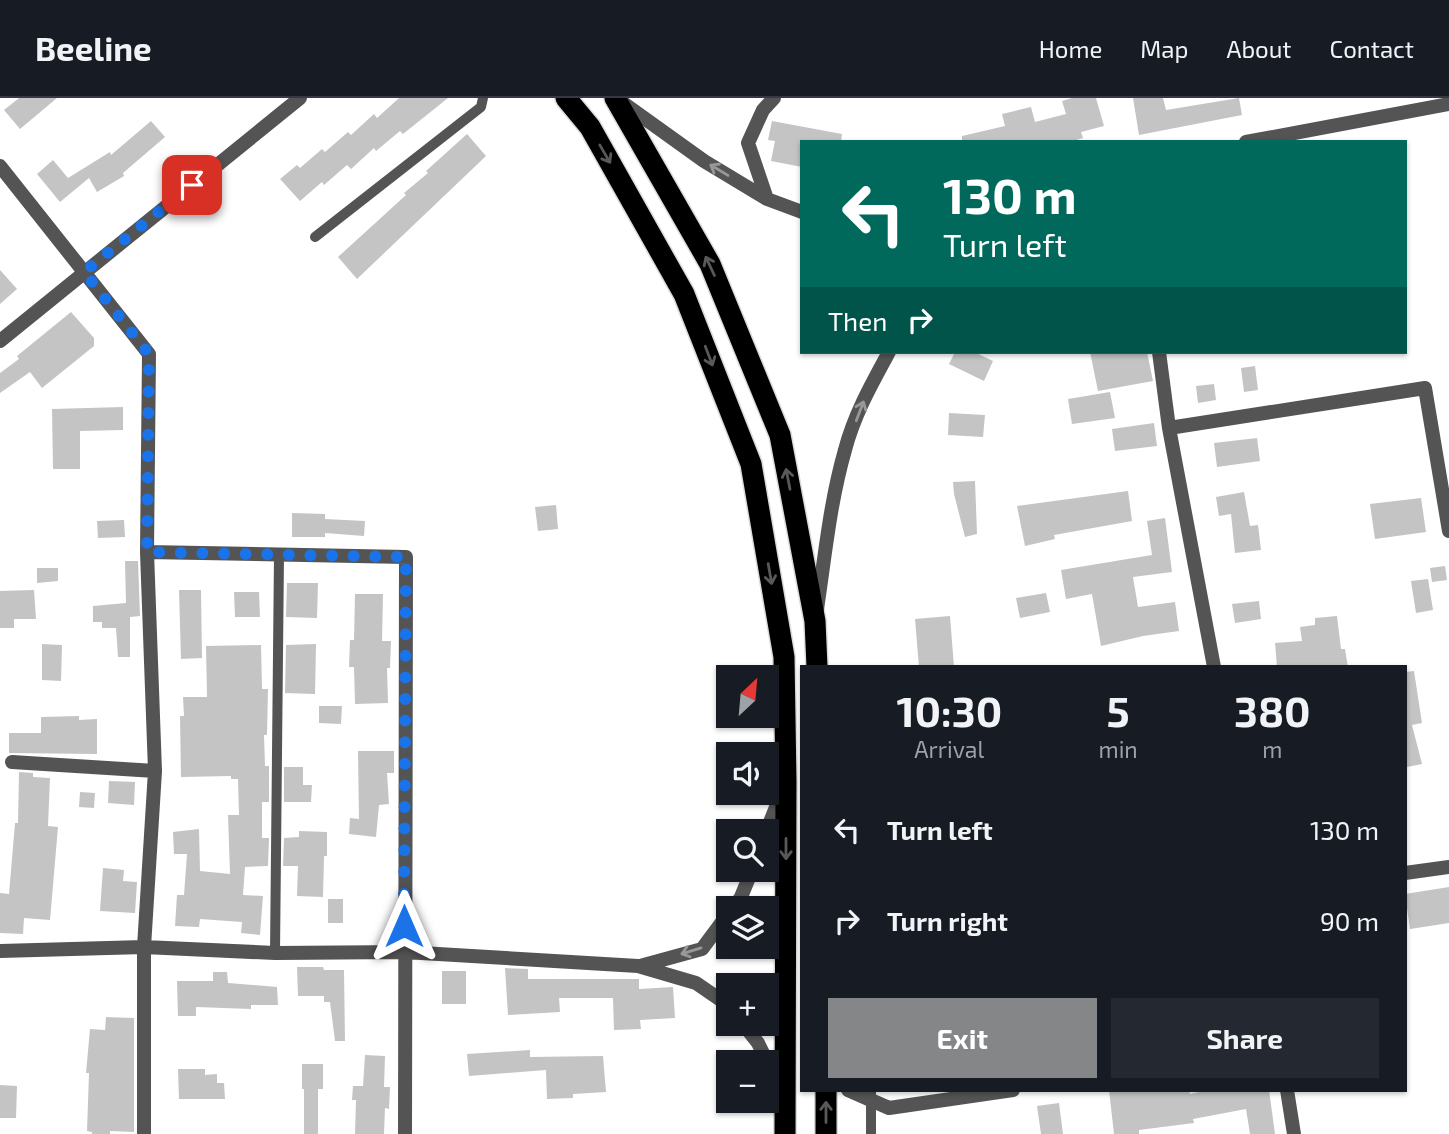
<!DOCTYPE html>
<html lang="en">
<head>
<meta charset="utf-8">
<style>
  :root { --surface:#171b24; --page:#242831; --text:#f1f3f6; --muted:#9ea1a6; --line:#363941; --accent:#858687 }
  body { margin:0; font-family:"Exo 2",sans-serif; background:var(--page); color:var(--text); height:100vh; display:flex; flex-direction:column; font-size:26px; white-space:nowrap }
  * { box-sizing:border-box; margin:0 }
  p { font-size:23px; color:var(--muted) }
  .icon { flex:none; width:38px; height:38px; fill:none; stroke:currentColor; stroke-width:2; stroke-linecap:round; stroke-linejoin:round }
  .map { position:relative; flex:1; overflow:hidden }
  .side { position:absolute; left:800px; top:567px; width:607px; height:427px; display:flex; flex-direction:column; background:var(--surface); border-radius:0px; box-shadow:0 2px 5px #0004 }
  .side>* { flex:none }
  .guide { position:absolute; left:800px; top:42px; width:607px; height:214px; border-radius:0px; box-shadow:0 2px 5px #0004; background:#00695c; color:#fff; overflow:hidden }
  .needle { width:46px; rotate:26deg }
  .buttons { position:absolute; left:716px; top:567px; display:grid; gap:14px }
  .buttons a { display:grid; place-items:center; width:63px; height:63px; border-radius:0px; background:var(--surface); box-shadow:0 2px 5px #0004; font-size:35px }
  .pin { position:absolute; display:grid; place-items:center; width:60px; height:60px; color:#fff; margin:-30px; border-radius:14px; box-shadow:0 4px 10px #0006 }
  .me { position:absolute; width:77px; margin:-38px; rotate:0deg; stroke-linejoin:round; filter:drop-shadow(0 0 5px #0008) }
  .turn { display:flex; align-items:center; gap:24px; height:147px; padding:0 28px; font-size:32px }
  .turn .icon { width:91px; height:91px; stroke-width:2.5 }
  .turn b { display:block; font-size:49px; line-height:60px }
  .then { display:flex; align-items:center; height:66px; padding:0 28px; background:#0003; gap:14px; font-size:26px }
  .eta { display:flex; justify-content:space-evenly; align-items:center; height:119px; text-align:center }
  .eta b { font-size:42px; font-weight:700; line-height:49px }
  .cta { display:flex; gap:14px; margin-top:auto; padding:14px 28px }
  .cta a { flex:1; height:80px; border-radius:0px; background:var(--accent); color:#fff; font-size:28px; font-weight:700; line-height:80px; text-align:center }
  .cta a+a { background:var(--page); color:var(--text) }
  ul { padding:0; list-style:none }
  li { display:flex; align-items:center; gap:21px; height:91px; padding:0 28px }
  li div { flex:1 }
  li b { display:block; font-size:26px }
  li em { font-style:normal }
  header { display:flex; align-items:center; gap:42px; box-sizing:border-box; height:98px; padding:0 35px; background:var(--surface); border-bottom:2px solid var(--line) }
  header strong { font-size:33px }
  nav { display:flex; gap:38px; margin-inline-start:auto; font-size:24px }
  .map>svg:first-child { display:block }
  .building { fill:#c4c4c4 }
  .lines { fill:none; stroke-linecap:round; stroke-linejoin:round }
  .highway-casing { stroke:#dbdbdb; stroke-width:24 }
  .lane { stroke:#545454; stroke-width:10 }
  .street { stroke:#545454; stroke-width:14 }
  .highway { stroke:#000; stroke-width:21 }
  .oneway { stroke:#595959 }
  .oneway2 { stroke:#989898 }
  .route { stroke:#1a73e8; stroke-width:12; stroke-dasharray:0 21.6 }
</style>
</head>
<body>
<header>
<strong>Beeline</strong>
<nav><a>Home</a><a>Map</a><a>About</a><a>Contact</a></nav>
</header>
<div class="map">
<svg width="1449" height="1036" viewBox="0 0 1449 1036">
  <rect width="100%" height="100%" fill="#fff"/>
  <path class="building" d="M19,0H57L20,31L4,12Z
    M399,0H448L403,36L400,33L376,53L374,50L351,71L347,67L324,87L322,84L300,103L280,81L297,67L300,70L322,51L325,54L348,34L351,37L374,16L377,20Z
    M1072,0H1096L1104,28L1081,34L1083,40L1070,44H962V38L1005,28L1002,16L1031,9L1035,24L1066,16L1062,3Z
    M1133,0H1163L1166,12L1239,0L1242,17L1139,37Z
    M151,23L165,39L123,75L124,78L97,94L89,80L60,104L37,76L53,62L68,80L110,54L111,57Z
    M772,23L842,36L841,44H802V69L771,63L775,43L768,42Z
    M467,36L486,58L357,181L338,159L406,97L404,95L428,75L426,73Z
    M0,172L17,191L0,206Z
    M71,214L94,240V248L42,290L30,274L0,295V275L19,261L17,258Z
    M955,254H974L993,263L984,283L949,266Z
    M1090,254H1147L1153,283L1098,293Z
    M1255,268L1258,292L1244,294L1241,270Z
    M1214,286L1216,302L1198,305L1196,288Z
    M1110,294L1115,320L1072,326L1068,301Z
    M123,309V332L80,333V371H53L52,311Z
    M949,315L985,317L983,339L948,337Z
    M1154,325L1157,348L1115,353L1112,331Z
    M1257,340L1260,363L1217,369L1214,345Z
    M975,383L977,436L965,439L954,396L953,384Z
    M1128,393L1132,423L1054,437L1055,441L1025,448L1017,408Z
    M1244,394L1250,428L1258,427L1261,452L1235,455L1231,416L1219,418L1216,399Z
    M1421,400L1426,434L1375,441L1370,406Z
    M556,407L558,431L538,433L535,409Z
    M292,415L325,416V421L365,423L364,438L325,435V439H292Z
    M1165,420L1172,474L1133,479L1138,509L1175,504L1179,533L1143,538L1101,548L1092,496L1066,501L1061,472L1152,457L1147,423Z
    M124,422L125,439L98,440L97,423Z
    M125,463H138L140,518L130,519V559H118L116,530H102V524H93V508L126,505Z
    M1445,468L1447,482L1432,484L1430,470Z
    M37,470H58V483L37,485Z
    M1428,481L1433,512L1416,515L1411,483Z
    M287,485H318L317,520L286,519Z
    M34,492L36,521H14V530H0V493Z
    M179,492H201L202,560L181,561Z
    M234,494H259L260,519H235Z
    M1046,495L1050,514L1020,520L1016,500Z
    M355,496H383L382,543H391L390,570H387L388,605L355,606L354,569H349L350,542H354Z
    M1259,503L1261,521L1235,525L1232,506Z
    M950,518L954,569H919L915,521Z
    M1337,518L1341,551H1345L1348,569H1277L1275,545L1302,543L1300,529L1315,527V520Z
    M42,546L62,547L61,583L42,582Z
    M316,546L315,596L285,595L286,547Z
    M261,547L262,591H268L267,637H264L265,668H269V704H262V740H269L268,768L245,769L243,797L263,798L260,837L241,835L242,824L200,821L199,829L175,828L177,797H184L187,756H174L173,734L199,731L200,773L230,776L228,717H239L238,681H231V678L181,679L180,618H184L183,599H207L206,548Z
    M1414,573L1422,625L1412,627L1422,666L1407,669L1405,574Z
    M319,608H342L341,626L319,625Z
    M79,618V622L97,621V656L9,655V635H41V619Z
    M358,653H394V675H387L389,706L379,707L376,739L349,736L350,720L359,721Z
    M284,669H303V687H312L311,704H284Z
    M19,674L33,675V679L50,680L48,728L58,729L50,822L24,820L23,836L0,835V795L9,796L15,725H18Z
    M109,683L135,684L134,707L108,705Z
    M80,694L95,695L94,710L79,709Z
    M299,733L327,734V758H324L323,799L297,798L298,768H283L284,740L299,739Z
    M103,770L124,772L123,783L137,784L135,815L100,813Z
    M1449,789V825L1410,831L1405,796Z
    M328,801H343V825H328Z
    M297,869H323L324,872H344L345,943H335L330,904H324V898H298Z
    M505,870L528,871V881H639V891L673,889L675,920L640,922L641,931L614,932L613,900H559L560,914L508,917Z
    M442,873H466V906H442Z
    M213,874H227L228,885L277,889L278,907H251V911L196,909V918H178L177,883H213Z
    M106,919L134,920V1034L110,1033V1036H92V1034L87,1033L89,975H86L90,931L105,932Z
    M530,952V959L603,958L606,994L573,996V1000L547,1001L546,972L469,978L467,956Z
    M365,957L385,958L384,989H390L389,1011L385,1010L384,1036H355L356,1002H352L353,988H363Z
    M302,966H323V991H318V1036H304V991H302Z
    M178,971H205V977L217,976V985H224L225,1001H179Z
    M0,987L17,988L16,1020H0Z
    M1109,992H1189L1190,996L1208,992H1269L1275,1036H1250L1246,1011L1193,1021L1194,1025L1139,1032V1036H1114Z
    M1059,1005L1063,1036H1041L1037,1008Z"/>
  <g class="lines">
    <g class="highway-casing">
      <path id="highway" d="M566,0L590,29L684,196L751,366L784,559L786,683L785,1036
        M615,0L710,166L780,337L815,523L817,569
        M826,1036V992"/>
    </g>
    <path class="lane" d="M315,139L481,9L483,0
      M275,855L279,457
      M871,1036V992"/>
    <path class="street" d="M619,2L704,63L767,101L802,114
      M1246,44L1449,6
      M0,68L149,256L147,454L155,673L144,849V1036
      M767,101L748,45L763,12L774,0
      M0,243L300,0
      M1159,254L1169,330L1214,569
      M1169,330L1425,290L1449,433
      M147,454L406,459L405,1036
      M817,511C825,458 830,404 845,352C854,317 872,285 889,254
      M12,664L155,673
      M766,734L782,694
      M1405,775L1449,769
      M733,810L741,799L752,772
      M0,853L144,849L275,855L404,854L638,868L696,885L728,907
      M640,868L702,851L728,816
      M743,926L758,945L782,994
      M848,992L889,1010L1013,992
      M1287,992L1294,1036"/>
    <use href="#highway" class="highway"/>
  </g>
  <defs><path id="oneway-shaft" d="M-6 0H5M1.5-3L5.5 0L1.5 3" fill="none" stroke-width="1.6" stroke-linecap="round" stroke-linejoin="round" transform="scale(1.75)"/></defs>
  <g class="oneway">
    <use href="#oneway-shaft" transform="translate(605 56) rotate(60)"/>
    <use href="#oneway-shaft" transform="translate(710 168) rotate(-115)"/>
    <use href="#oneway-shaft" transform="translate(709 258) rotate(69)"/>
    <use href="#oneway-shaft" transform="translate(788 381) rotate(-101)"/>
    <use href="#oneway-shaft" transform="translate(770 476) rotate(80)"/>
    <use href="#oneway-shaft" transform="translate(786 751) rotate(90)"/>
    <use href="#oneway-shaft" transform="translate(826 1014) rotate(-90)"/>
  </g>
  <g class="oneway2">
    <use href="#oneway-shaft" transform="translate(719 72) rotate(-149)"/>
    <use href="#oneway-shaft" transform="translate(860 313) rotate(-69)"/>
    <use href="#oneway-shaft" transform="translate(691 853) rotate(163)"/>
  </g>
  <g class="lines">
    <path class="route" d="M192,87L84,174L149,256L147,454L406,459L404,828"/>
  </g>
</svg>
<div class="buttons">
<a><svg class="needle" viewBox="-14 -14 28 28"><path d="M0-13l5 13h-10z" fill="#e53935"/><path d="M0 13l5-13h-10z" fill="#9ea1a6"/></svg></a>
<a><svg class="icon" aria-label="sound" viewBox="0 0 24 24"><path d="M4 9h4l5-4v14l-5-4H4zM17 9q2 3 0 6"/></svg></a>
<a><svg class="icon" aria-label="search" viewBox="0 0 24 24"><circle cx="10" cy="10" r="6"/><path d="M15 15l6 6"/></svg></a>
<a><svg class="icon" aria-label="layers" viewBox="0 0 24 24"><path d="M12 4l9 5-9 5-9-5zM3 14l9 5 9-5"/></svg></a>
<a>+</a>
<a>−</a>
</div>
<div class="pin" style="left:192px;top:87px;background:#d93025"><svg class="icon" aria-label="arrive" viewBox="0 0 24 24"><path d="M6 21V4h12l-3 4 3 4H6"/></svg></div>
<svg class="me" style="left:404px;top:828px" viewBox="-20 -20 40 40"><path d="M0-17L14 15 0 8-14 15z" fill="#1a73e8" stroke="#fff" stroke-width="4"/></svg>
<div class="guide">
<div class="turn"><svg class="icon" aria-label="left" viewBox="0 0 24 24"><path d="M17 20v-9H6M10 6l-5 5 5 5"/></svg><div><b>130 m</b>Turn left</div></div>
<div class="then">Then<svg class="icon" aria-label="right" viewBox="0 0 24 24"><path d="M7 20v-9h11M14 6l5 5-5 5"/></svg></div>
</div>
<section class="side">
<div class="eta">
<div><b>10:30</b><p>Arrival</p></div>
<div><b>5</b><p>min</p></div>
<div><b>380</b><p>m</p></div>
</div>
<ul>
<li><svg class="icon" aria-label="left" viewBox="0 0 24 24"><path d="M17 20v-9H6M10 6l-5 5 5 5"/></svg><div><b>Turn left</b></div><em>130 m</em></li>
<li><svg class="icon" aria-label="right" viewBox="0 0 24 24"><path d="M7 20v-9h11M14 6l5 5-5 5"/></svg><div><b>Turn right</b></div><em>90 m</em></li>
</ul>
<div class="cta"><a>Exit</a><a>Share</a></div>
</section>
</div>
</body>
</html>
